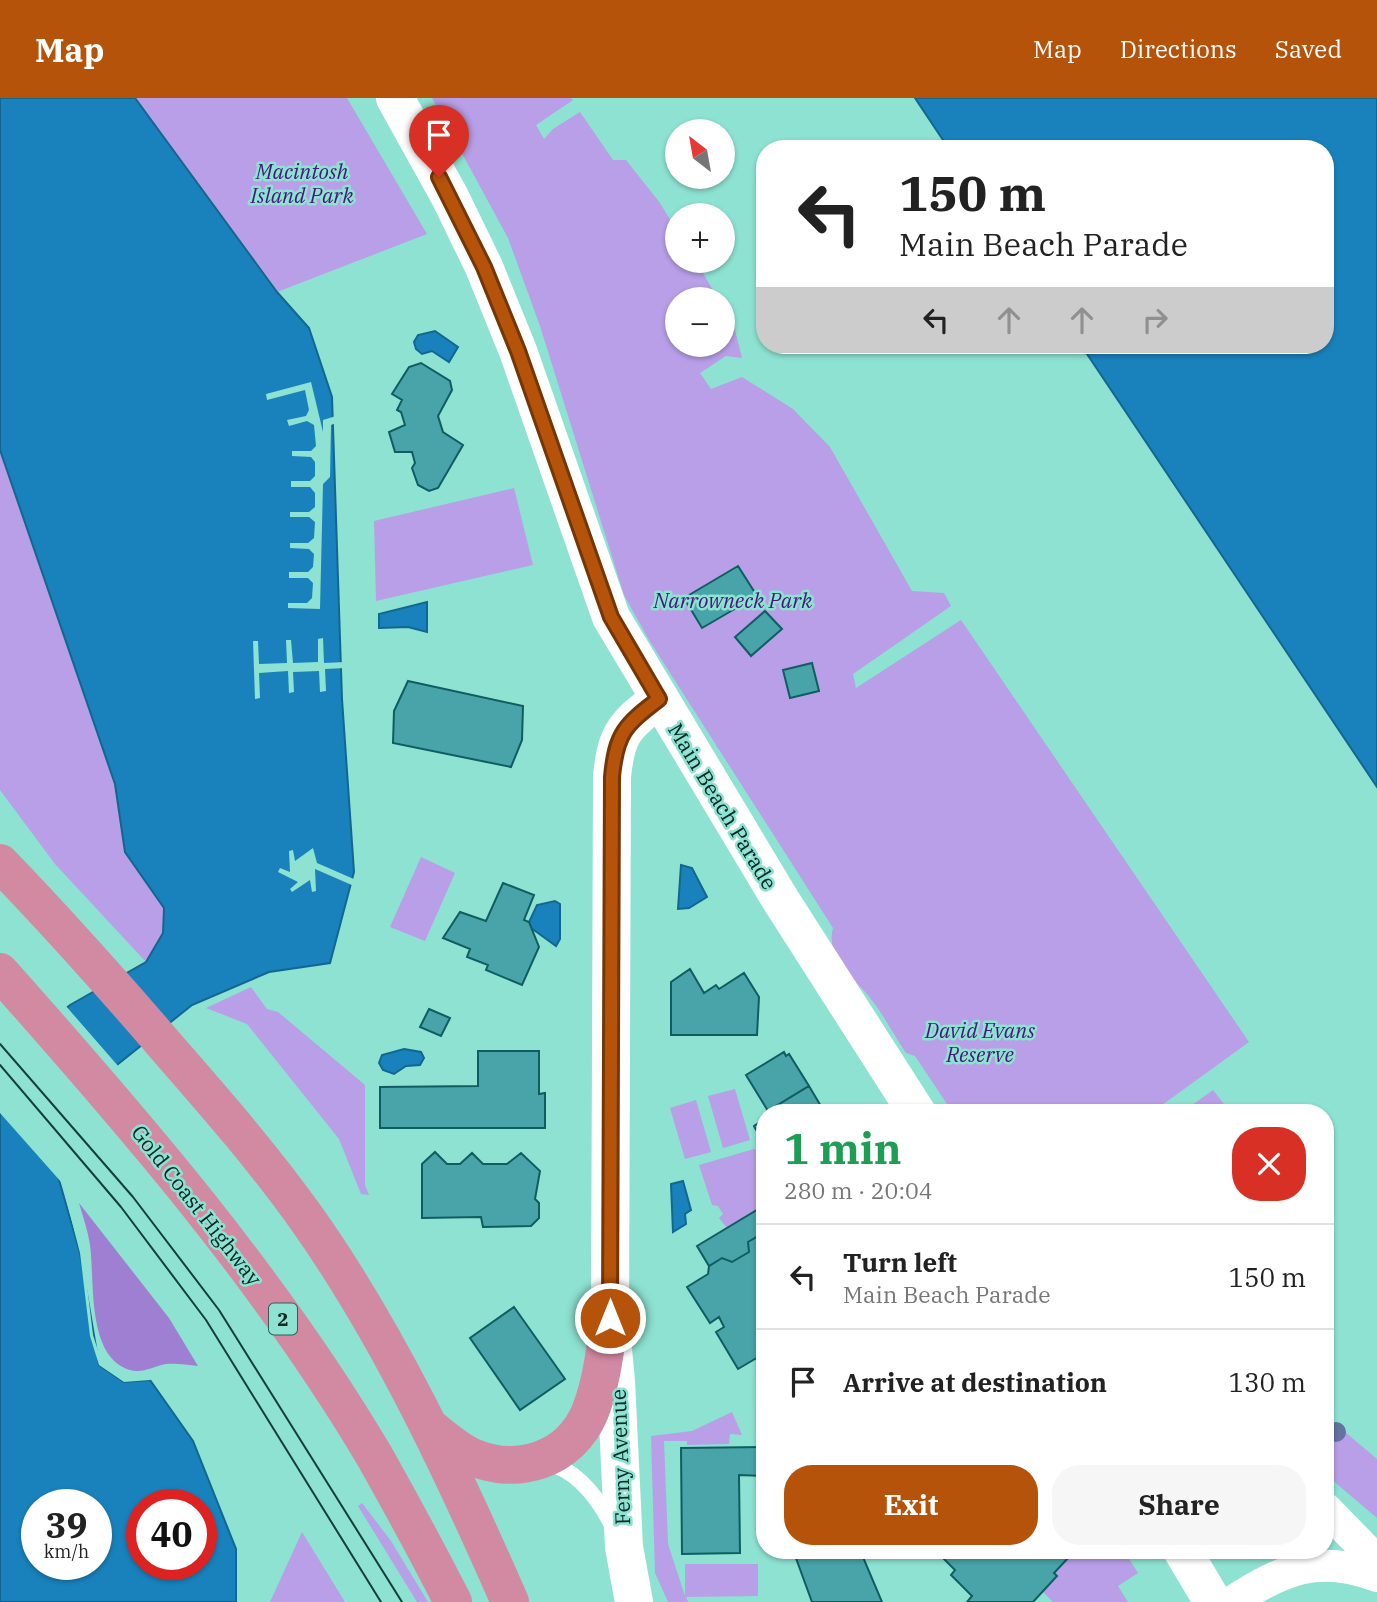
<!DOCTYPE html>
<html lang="en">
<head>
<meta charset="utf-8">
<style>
  :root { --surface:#fff; --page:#f6f6f6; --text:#222; --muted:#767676; --line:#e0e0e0; --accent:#b45309 }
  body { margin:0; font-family:"IBM Plex Serif",serif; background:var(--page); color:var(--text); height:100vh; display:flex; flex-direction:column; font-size:26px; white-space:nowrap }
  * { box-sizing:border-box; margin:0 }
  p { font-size:23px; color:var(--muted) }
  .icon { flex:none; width:38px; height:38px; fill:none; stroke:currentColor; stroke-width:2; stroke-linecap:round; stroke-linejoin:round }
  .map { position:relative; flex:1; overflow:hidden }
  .drawer { position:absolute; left:756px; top:1006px; width:578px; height:455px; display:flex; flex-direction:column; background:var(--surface); border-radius:28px; box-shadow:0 2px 5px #0004 }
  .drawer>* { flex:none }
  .banner { position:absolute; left:756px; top:42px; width:578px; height:214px; border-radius:28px; box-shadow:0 2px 5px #0004; background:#fff; color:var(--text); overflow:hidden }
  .needle { width:46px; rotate:329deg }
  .fabs { position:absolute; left:665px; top:21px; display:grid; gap:14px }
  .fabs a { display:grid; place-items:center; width:70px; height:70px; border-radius:50%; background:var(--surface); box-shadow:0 2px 5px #0004; font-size:35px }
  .speed { position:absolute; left:21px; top:1391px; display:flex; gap:14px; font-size:35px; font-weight:700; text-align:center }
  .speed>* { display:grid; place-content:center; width:91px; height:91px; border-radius:50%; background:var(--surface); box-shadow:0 2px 5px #0004; line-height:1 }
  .speed small { font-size:18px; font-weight:400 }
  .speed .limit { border:10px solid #d22; background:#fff; color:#111 }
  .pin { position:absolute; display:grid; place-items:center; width:60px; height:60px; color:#fff; margin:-72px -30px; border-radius:50% 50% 50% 0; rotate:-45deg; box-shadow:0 0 7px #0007 }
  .pin .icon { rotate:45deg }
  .me { position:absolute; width:77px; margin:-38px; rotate:0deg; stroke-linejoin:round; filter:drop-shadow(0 0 5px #0008) }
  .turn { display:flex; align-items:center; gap:24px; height:147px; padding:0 28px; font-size:32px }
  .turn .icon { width:91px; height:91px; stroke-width:2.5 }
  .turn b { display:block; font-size:49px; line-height:60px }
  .lanes { display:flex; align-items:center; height:66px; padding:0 28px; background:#0003; justify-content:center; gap:35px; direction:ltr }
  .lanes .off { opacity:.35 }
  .round { display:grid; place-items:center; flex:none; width:74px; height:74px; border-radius:28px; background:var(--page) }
  .summary { display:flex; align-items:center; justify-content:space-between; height:119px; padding:0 28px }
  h1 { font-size:42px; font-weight:800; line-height:52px; color:#1e9e55 }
  .primary-button { display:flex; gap:14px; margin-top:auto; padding:14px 28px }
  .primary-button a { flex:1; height:80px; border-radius:28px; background:var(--accent); color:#fff; font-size:28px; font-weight:800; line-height:80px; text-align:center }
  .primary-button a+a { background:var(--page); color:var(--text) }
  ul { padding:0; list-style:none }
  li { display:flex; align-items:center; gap:21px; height:105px; padding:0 28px; border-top:2px solid var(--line) }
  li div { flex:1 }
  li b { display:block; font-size:26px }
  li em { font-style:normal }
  header { display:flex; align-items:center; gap:42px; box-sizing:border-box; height:98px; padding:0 35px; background:var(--accent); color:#fff }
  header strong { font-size:33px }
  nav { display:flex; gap:38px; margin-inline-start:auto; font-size:24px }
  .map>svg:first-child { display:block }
  .green { fill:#b89fe7 }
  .forest { fill:#9e7fd2 }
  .water { fill:#1982bc; stroke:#12678e; stroke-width:2; fill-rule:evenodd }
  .pier { fill:#8de2d1 }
  .building { fill:#48a4a9; stroke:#0f5d60; stroke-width:2 }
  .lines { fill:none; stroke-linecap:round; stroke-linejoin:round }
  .service { stroke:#fff; stroke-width:16 }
  .minor { stroke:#fff; stroke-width:32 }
  .tertiary { stroke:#fff; stroke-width:38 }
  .trunk { stroke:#d28aa2; stroke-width:38 }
  .tram { stroke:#133f38; stroke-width:2 }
  .tree { fill:#6672a1 }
  .route-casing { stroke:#753606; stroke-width:18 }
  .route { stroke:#b45309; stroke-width:12 }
  .labels { text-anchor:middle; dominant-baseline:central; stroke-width:5; stroke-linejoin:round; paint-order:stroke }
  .shield { fill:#8de2d1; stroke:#2c6056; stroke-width:2 }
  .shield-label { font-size:19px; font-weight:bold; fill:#022822 }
  .park-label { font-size:21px; font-style:italic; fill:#47177a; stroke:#8de2d1 }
  .street-label { font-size:21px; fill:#022822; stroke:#8de2d1 }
</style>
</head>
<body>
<header>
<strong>Map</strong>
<nav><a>Map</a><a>Directions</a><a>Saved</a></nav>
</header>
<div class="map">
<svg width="1377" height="1504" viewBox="0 0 1377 1504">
  <rect width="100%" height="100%" fill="#8de2d1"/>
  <path class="green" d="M135,0H347L427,136L277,194Z
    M432,0H571L573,2L536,27L544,41L553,31L580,14L613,62H626L660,105L677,133V163H696L718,201H677V247H723V209L734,228L742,260L726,258L700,275L711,291L742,279L793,311L830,349L912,493L944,495L951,508L853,576L856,590L961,522L1249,944L1151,1015H953L915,958L906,955C893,936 882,913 866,895C849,875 826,859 833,830L649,542L624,497L540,228L508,140Z
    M0,352L115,686L125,754L164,810L163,835L146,864L55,766L0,692Z
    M514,390L533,467L376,503L374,423Z
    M421,759L455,775L425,843L390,829Z
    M251,889L267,911L278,914L365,987V1087L369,1097L361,1096L339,1041L247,926L206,910Z
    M735,991L750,1042L723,1050L708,998Z
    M1213,992L1231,1015H1181Z
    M696,1002L711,1054L685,1061L670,1010Z
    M754,1051L765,1056V1107L727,1130L719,1120L723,1116L718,1108L712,1107L699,1067Z
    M732,1314L742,1337L730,1336L729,1346L687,1347V1343H664L668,1446L685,1498V1466H758V1498L686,1499L688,1504H668L655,1475L651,1338L692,1333Z
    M1325,1317L1377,1361V1420L1325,1376Z
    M362,1405L391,1443L428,1504H417L358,1408Z
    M302,1434L345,1504H270Z
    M1071,1453H1124L1138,1475L1118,1488L1128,1504H1053L1043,1494L1057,1479L1054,1475L1070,1458Z"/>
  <path class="forest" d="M79,1105L169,1220L198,1268C188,1267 177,1265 166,1266C154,1268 142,1276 130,1272C86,1259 95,1182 90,1147C88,1133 83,1119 79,1105Z"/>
  <path class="water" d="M0,0H135L277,194L309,230L332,299L342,601L354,774L330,865L269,874L192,907L43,1026L80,1155L99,1267L124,1284L150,1282L193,1343L236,1451V1504H0V965L70,907L146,864L163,835L164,810L125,754L115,686L0,352ZM37,1407H96V1466H37ZM142,1407H201V1466H142Z
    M915,0H1377V689L1081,247H1325V51H949Z
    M435,233L458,249L449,264L432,253L422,256L416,251L414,244L418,237Z
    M427,504V534L408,529L379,530V516Z
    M681,767L692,770L707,799L689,810L678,811Z
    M555,803L560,806V841L556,848L531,830L529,824L537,807Z
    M404,951L421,954L424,960L420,967L406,968L394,976L383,972L379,965L382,957Z
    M683,1083L691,1112L685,1116L686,1126L673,1134L671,1086Z"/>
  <path class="pier" d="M311,284L323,334V322L336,318V325L331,327L330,379L323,386L320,511L288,510V505H307L312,500L313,485L308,480H289V474H308L313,469L314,456L309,451L290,450V445H308L314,440L315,424L309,419H290V414H309L315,409V395L310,389H291V383H310L315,378V364L311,359L292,358V353H311L316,348L314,327L307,323L289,328L287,322L306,318L309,312L305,292L267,302L266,296Z
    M323,540L324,565L345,564V570L325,571L326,593L320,594L319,573L293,574L294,594L289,595L288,573L259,575L260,600L255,601L253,543H258L259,566L287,565L286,542H291L293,565L318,564V541Z
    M313,750L317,765L356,782L354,788L315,771L316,793L312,794L310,782L292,794L290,791L298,784L278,774L280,770L290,774L289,753L293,752L295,763Z
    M65,907L119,969L47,1027L83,1154L93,1237L102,1265L113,1274L125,1280L150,1278L153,1281L150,1282L124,1284L99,1267L90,1238L80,1155L62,1085L0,1015V961Z"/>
  <path class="building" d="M421,265L450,283L452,292L438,318L443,334L463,347L438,390L429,393L418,387L412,370L415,365L412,354H395L389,334L405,327L401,314L397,312L402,302L392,296L409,269Z
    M738,468L757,498L702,530L684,500Z
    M765,513L782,531L751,558L735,539Z
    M812,565L819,593L790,600L783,572Z
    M408,583L523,608L522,642L511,669L393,645L394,613Z
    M503,785L534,797L524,822L529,824L539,849L522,887L486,872L488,867L467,859L470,851L443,840L460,814L486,823Z
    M690,871L704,895L716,887L719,891L744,875L759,899L757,937H671V884Z
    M429,911L450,920L441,938L420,929Z
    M478,953H539V996L545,995V1030H380V989L478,988Z
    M784,954L786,958L789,956L809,988L768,1013L746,977Z
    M809,988L825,1015H770L768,1013Z
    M765,1021V1048L754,1028Z
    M435,1054L447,1066H460L472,1055L483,1066H507L521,1055L540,1073L535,1101L539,1105V1120L531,1128L483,1129L481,1119L422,1120V1066Z
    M765,1107V1134L748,1144L749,1154L732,1164L722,1160L709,1168L697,1148Z
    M765,1134V1260L760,1258L738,1271L716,1234L724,1229L719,1219L710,1225L687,1189L708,1176L709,1168L722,1160L732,1164L749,1154L748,1144Z
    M514,1209L565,1281L520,1312L470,1240Z
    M765,1349V1378L739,1377L740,1455L682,1456L681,1350Z
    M793,1452H860L882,1504H812Z
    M935,1452H1071L1070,1458L1054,1475L1057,1478L1033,1504H967L972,1498L951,1477L955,1472Z"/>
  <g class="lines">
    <path class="service" d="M547,1365C578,1372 598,1400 612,1427"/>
    <path class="minor" d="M1325,1410L1377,1463
      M1232,1504C1283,1471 1318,1456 1377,1478"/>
    <path class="tertiary" d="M395,0L450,99L484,169L518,253L611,519L780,801L917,1015
      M1182,1452L1213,1504
      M634,1504L624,1449L616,1283L610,1220L612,679C616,635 625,627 659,601"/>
    <path class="trunk" d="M0,765C59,826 115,889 170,953C218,1008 265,1062 307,1121C389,1237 453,1374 510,1504
      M0,874C136,1027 271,1183 375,1359C402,1407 428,1455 453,1504
      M431,1330C443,1340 456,1351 470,1358C517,1379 570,1362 590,1314C602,1284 605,1251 610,1220"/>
    <path class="tram" d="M0,946L133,1099L219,1212L402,1504
      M0,967L121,1109L206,1222L381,1504"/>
  </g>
  <circle class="tree" cx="1336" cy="1334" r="10"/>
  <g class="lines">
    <g class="route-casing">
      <path id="route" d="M439,79L484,169L518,253L611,519L659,601C625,627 616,635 612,679L610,1220"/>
    </g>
    <use href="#route" class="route"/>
  </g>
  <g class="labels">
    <rect class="shield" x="269" y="1205.5" width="28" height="31" rx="5"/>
    <g class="shield-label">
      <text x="283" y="1221">2</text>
    </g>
    <g class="park-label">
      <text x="302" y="73">Macintosh<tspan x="302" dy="24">Island Park</tspan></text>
      <text x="733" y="502">Narrowneck Park</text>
      <text x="980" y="932">David Evans<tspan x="980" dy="24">Reserve</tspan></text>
    </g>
    <g class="street-label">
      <text transform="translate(723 708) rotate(59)">Main Beach Parade</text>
      <text transform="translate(197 1107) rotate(52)">Gold Coast Highway</text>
      <text transform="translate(620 1359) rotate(-92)">Ferny Avenue</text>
    </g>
  </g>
</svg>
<div class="fabs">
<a><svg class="needle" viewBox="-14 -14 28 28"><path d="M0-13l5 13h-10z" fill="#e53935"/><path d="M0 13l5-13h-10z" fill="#767676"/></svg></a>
<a>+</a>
<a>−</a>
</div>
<div class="speed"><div>39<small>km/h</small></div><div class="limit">40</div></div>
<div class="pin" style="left:439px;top:79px;background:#d93025"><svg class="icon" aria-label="arrive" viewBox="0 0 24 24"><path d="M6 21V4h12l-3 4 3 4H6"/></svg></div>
<svg class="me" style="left:610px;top:1220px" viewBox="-20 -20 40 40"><circle r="17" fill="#b45309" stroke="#fff" stroke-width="3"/><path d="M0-11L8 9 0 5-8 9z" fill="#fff"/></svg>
<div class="banner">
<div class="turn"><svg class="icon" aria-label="left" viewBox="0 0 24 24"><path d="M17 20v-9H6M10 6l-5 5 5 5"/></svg><div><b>150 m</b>Main Beach Parade</div></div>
<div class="lanes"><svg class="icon" aria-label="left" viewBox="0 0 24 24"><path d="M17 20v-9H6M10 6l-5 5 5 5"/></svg><svg class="icon off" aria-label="ahead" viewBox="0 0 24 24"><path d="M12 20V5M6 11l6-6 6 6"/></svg><svg class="icon off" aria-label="ahead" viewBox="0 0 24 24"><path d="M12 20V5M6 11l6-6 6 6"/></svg><svg class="icon off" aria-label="right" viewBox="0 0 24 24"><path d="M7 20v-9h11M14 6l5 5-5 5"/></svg></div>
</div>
<section class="drawer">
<div class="summary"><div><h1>1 min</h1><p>280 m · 20:04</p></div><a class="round" style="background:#d93025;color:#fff"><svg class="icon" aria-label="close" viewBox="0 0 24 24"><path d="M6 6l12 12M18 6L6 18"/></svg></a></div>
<ul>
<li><svg class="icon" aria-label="left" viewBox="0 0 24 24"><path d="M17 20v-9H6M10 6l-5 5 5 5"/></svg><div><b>Turn left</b><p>Main Beach Parade</p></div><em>150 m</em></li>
<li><svg class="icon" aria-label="arrive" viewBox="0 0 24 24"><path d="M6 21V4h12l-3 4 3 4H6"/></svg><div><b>Arrive at destination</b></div><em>130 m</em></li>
</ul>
<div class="primary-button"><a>Exit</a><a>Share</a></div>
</section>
</div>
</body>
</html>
